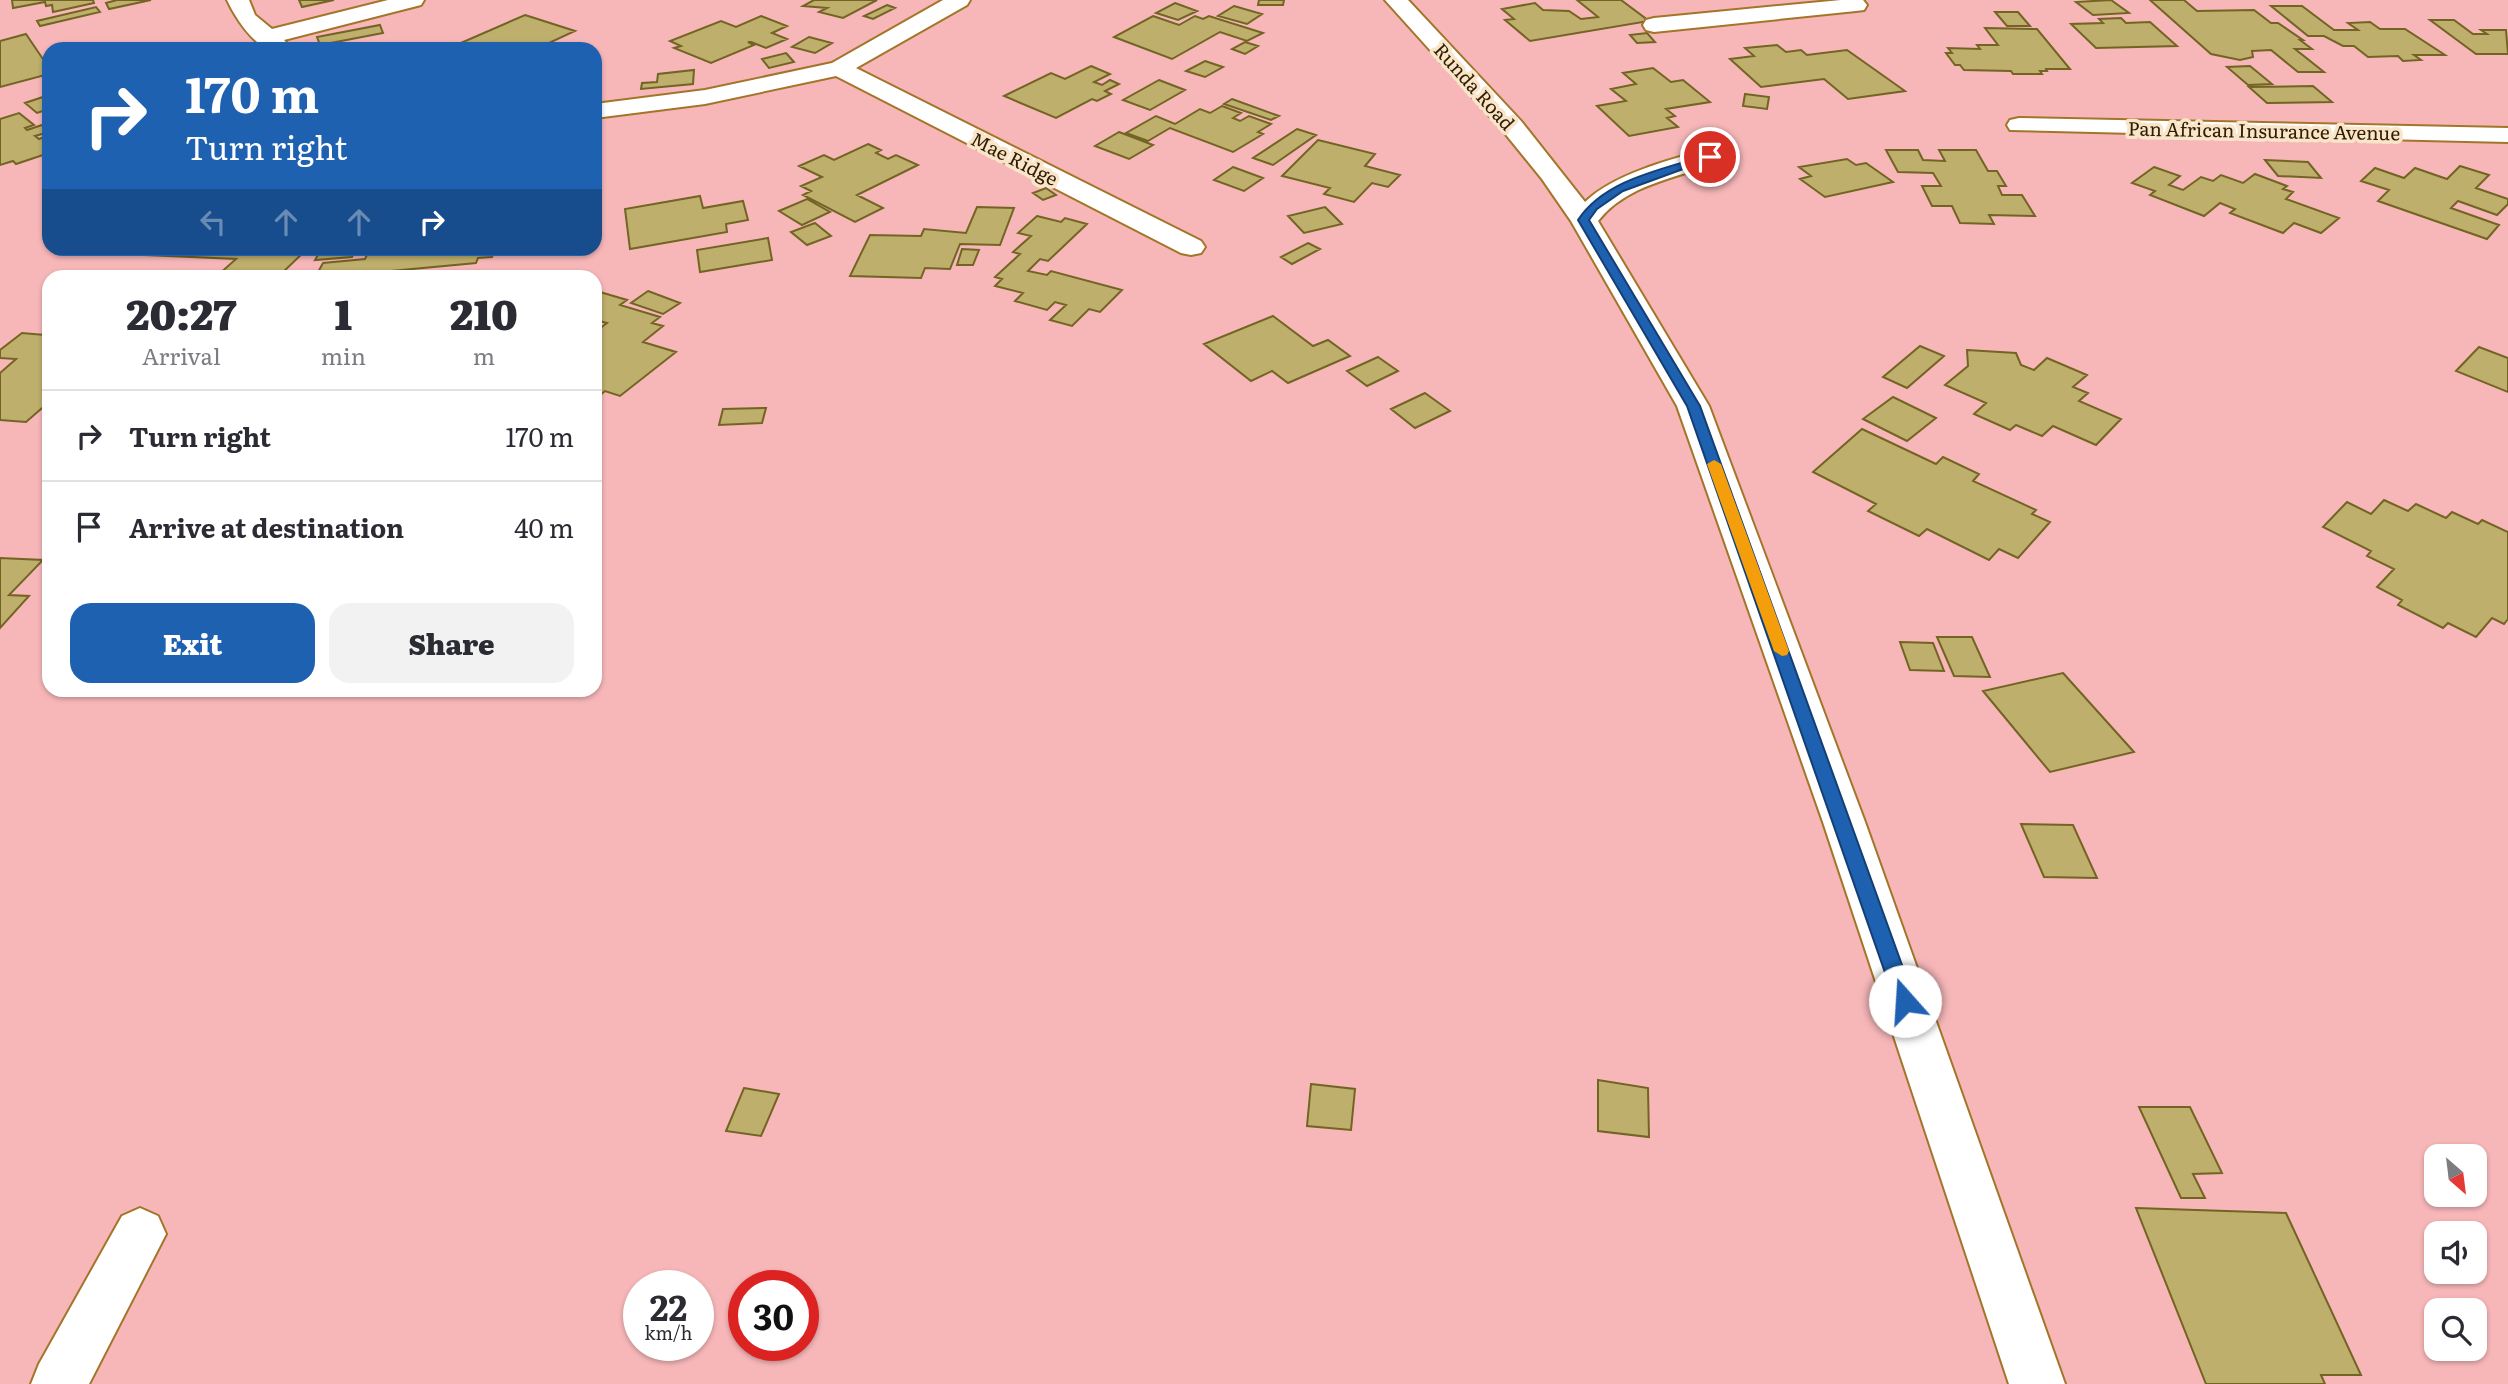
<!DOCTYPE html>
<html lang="en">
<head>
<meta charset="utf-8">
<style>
  :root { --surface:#fff; --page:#f2f2f3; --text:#2b2b33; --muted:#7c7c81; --line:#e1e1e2; --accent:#1f61b1 }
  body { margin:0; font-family:Literata,serif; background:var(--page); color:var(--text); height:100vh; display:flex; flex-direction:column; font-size:26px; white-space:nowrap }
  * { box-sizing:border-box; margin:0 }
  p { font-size:23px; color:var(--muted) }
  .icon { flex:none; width:38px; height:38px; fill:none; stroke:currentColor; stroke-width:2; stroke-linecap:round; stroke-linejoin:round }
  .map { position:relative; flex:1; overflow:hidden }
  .details { position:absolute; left:42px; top:270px; width:560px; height:427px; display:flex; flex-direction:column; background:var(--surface); border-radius:21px; box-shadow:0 2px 5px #0004 }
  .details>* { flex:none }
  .top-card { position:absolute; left:42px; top:42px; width:560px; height:214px; border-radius:21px; box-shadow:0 2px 5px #0004; background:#1f61b1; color:#fff; overflow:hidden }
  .needle { width:46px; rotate:152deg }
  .tools { position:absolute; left:2424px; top:1144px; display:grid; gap:14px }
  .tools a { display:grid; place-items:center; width:63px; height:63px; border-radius:14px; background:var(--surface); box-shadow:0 2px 5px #0004; font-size:35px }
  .speed { position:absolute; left:623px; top:1270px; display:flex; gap:14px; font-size:35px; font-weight:700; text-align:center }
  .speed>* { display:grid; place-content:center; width:91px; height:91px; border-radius:50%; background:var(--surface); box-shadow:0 2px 5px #0004; line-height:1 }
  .speed small { font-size:18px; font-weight:400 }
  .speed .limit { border:10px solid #d22; background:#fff; color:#111 }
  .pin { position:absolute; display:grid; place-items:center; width:60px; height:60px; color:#fff; margin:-30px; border:4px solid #fff; border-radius:50%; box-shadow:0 2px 7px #0007 }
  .me { position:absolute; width:77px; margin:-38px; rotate:341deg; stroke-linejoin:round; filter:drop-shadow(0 0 5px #0008) }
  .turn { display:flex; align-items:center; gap:24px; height:147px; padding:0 28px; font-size:32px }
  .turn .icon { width:91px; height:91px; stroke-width:2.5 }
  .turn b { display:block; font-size:49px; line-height:60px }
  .lanes { display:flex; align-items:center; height:66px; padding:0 28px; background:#0003; justify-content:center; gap:35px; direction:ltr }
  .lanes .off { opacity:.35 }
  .eta { display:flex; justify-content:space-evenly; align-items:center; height:119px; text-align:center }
  .eta b { font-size:42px; font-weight:800; line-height:49px }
  .primary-button { display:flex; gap:14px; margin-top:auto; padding:14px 28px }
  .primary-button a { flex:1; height:80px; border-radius:21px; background:var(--accent); color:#fff; font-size:28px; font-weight:800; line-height:80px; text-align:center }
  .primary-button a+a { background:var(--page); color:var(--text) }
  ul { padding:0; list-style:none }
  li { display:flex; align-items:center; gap:21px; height:91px; padding:0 28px; border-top:2px solid var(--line) }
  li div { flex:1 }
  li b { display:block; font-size:26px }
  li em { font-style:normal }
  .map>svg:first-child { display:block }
  .green { fill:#f7b7b9; fill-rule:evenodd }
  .building { fill:#bfaf6d; stroke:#736423; stroke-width:2 }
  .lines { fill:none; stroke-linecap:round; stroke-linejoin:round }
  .minor-casing { stroke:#a37529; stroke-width:4 }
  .minor { fill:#fff; fill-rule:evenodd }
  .route { fill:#1f61b1; stroke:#143f73; stroke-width:2 }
  .slow { fill:#f59e0b }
  .labels { text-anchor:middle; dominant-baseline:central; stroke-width:7; stroke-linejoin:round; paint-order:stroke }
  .far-street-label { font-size:19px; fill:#301d00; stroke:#f9e5c9 }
</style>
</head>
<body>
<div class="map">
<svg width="2508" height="1384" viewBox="0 0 2508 1384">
  <rect width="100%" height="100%" fill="#f9e5c9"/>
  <path class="green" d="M0,0H2508V1384H0ZM49,49H595V248H49ZM49,276H595V690H49ZM2436,1157H2474V1195H2436ZM2436,1234H2474V1272H2436ZM639,1286H698V1346H639ZM744,1286H803V1346H744ZM2436,1311H2474V1349H2436Z"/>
  <path class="building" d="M12,0H93L94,3L53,12L52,5L46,6L45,2L13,8Z
    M117,0H151L109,9L106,3Z
    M299,0H334L302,7Z
    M814,0H877L843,18L819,12L827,8L803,6Z
    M1259,0H1284L1283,5H1258Z
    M1577,0H1621L1649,21L1530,41L1505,20L1514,19L1502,9L1535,3L1543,10L1569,11L1581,19L1598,17Z
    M2111,0L2129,13L2093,15L2076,2Z
    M2150,0H2184L2197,11L2254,10L2271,23H2278L2303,40H2300L2312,49H2295L2324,72H2298L2271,50L2252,51L2253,57L2240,60L2211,54Z
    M1175,3L1197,11L1178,20L1156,13Z
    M887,5L895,8L873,19L864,16Z
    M1234,6L1262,14L1247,24L1218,16Z
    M2271,6H2302L2334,30H2358L2348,23L2370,22L2380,29H2405L2445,55H2414L2421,60L2403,61L2398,56L2368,57L2354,46H2343L2324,36H2308Z
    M96,7L100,12L40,26L37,21Z
    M1995,12H2018L2030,26H2007Z
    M525,15L575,31L536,49H447Z
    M761,16L787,26L772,33L787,39L766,48L751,42H748L754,45L711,63L674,48L681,46L670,41L721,21L736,27Z
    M1153,16L1179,25L1195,16L1203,19L1209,16L1263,33L1247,41L1220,32L1172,59L1114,37Z
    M2121,18L2126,23L2150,22L2177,46L2096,48L2071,24L2103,23L2099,19Z
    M2430,20H2454L2473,34H2487L2481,30H2506L2508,54H2476Z
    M380,25L383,33L320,45L317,37Z
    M1985,28L2037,29L2070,69H2046L2047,71H2040L2042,74H2013L2011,71L1964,70L1960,65H1955L1946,53H1952L1948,48L1980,49L1977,45H1998Z
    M1647,33L1655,42L1637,43L1630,35Z
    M26,34L49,68V74L0,87V41Z
    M809,37L832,43L815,53L792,47Z
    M1245,42L1258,46L1245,54L1232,49Z
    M1777,45L1786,52L1801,50L1807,55L1847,50L1905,91L1848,99L1824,79L1761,87L1730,59L1754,56L1745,48Z
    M786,53L794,62L769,68L762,59Z
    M1205,61L1223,67L1205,77L1186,71Z
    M1091,66L1110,74L1094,82L1102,85L1110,80L1119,84L1105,91L1111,94L1097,101L1092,99L1056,118L1004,96L1051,73L1065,79Z
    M2250,66L2272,84L2248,85L2227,67Z
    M1653,68L1671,82L1683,80L1710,102L1666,109L1675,116L1667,118L1678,127L1629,136L1597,106L1626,101L1611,89L1636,84L1623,73Z
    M694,70L693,84L641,89L642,83L657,82L658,74Z
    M1159,80L1185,90L1150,110L1123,100Z
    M2313,86L2332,102L2267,103L2249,87Z
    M1745,94L1769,97L1767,109L1743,106Z
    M49,95V109L37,113L25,103Z
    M1232,99L1279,116L1271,120L1224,104Z
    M1222,106L1241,113L1233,118L1240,121L1249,116L1271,124L1258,132L1263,134L1233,152L1170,128L1148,141L1126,133L1156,116L1175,124L1200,109L1210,113Z
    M19,113L34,125L25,128L27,130L45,124L49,128V132L35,136L39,139L49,135V153L16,164L13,161L0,165V119Z
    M1297,129L1316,135L1273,165L1253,158Z
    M1119,132L1153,145L1129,159L1095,146Z
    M1318,140L1375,154L1365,166L1400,175L1388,187L1372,183L1354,202L1324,194L1330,188L1282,176Z
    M868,144L881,150L876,153L888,159L896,155L918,165L857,195L883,208L855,222L803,195L811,191L801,186L822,177L799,166L824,155L834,160Z
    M1886,150H1918L1923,160L1945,161L1939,150H1976L1988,171H1997L2006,186H1998L2002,195H2022L2035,216L1989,215L1994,224L1960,223L1952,206H1932L1922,186H1941L1933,173L1898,172Z
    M1847,159L1856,165L1866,163L1893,182L1825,197L1800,179L1811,176L1799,167Z
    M2265,160L2308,162L2321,178L2278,176Z
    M2460,166L2489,175L2476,188L2508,199V204L2497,215L2458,201L2451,208L2499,225L2487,239L2378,201L2389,190L2361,181L2375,168L2404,178L2415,168L2447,179Z
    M1233,167L1263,178L1244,191L1214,180Z
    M2154,167L2180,176L2169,185L2183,190L2201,177L2213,181L2221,175L2243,183L2255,174L2287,186L2283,189L2293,192L2286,199L2339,218L2321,233L2294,223L2283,233L2230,213L2235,209L2220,203L2204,216L2150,195L2155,191L2132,183Z
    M1046,188L1056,195L1043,200L1033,193Z
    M700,196L703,208L743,201L748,220L726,224L727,232L630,249L625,209Z
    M807,199L830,212L802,225L779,211Z
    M977,207L1014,208L1000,245L960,244L950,269L925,268L921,278L850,276L870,235L921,236L924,229L966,233Z
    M1325,207L1342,224L1304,233L1288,216Z
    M1037,216L1061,222L1065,218L1087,224L1048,261L1040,259L1028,271L1047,275L1051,271L1122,290L1100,312L1089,309L1072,326L1050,320L1066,305L1055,302L1047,310L1015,301L1023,293L995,286L1002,279L995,277L1020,254L1013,252L1031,236L1018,233Z
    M815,223L831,236L807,245L791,232Z
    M768,238L772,260L700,272L697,250Z
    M1308,243L1320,249L1292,264L1281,257Z
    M154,248H301L307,249L279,276H217L236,259L147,255Z
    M322,248H356L352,257L315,260Z
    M370,248H495L492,257L478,258L476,263L370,273L368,276H316L323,263L365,259Z
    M962,249L979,250L973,265H957Z
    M648,291L680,303L663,314L631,303Z
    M600,292L627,300L620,305L660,317L652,323L663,326L643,342L676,352L620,396L605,391L599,396L595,395V332L607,323L595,320V296Z
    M1273,316L1313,346L1328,340L1350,356L1288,383L1272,371L1251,381L1204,344Z
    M49,332V402L26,422L0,420V373L16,359L0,358V350L22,333L45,335Z
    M1920,346L1944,356L1907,388L1883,377Z
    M2479,347L2508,358V392L2456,371Z
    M1967,350L2016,353L2021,365L2034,370L2047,358L2087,375L2073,387L2088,393L2079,401L2121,419L2096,445L2053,426L2042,436L2016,425L2010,430L1974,414L1986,403L1945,385L1968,366Z
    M1378,357L1398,371L1367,386L1347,371Z
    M1425,393L1450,411L1415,428L1391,409Z
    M1893,397L1936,418L1907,441L1863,419Z
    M766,408L762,423L719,425L723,409Z
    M1862,429L1936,464L1943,457L1979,474L1973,481L2036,510L2032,514L2050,522L2018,558L1999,549L1989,560L1927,529L1919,536L1868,511L1876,504L1813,472Z
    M2384,500L2408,511L2416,504L2446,518L2452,512L2478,524L2482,520L2508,532V619L2504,624L2492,618L2476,637L2448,623L2443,628L2398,605L2402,600L2377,587L2394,569L2367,556L2371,551L2323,527L2347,502L2371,514Z
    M0,558L43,560L9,595L29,596L0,628Z
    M1937,637H1972L1990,677L1954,676Z
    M1900,642L1933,643L1944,671L1910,670Z
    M2063,673L2134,752L2050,772L1983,691Z
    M2021,824L2073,825L2097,878L2044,877Z
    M1598,1080L1648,1088L1649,1137L1598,1131Z
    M1311,1084L1355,1089L1351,1130L1307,1126Z
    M744,1088L779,1094L761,1136L726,1131Z
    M2139,1107H2190L2222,1173L2193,1174L2205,1198H2181Z
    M2136,1208L2286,1213L2361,1375H2321L2325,1384H2206Z"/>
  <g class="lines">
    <g class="minor-casing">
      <path id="minor" d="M227,0H249L255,15L272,29L388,0H424L421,5L284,40L292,49C285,49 276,51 270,49C253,45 235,17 227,0Z
        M943,0H970L967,5L856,68L1201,241L1205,247L1201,253L1191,255L1181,253L836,76L705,104L595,118V104L705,90L832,63Z
        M1385,0H1408L1521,121L1585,202C1614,174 1671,159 1710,149L1719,152L1723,157L1719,162C1677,178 1627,184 1598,221L1709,406L1865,822L2065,1384H2009L1823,822L1677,406L1571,221L1542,179L1503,131Z
        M1841,0H1863L1867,5L1864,10L1856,11L1654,32L1646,30L1643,25L1646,20L1654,18Z
        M2019,118L2508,128V142L2010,130L2007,125L2010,120Z
        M140,1208L158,1216L166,1234L89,1384H31L39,1364L122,1216Z"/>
    </g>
    <use href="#minor" class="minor"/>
  </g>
  <path class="route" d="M1707,155L1716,157L1623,191L1597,209L1589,220L1700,406L1915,1001L1912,1007L1905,1009L1898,1007L1895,1001L1687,406L1578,220C1605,179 1662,170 1707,155Z"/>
  <path class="slow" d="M1714,460L1721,464L1789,651L1787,655L1782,656L1774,651L1707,464Z"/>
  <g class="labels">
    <g class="far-street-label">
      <text transform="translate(1475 86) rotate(48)">Runda Road</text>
      <text transform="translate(2264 130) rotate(1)">Pan African Insurance Avenue</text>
      <text transform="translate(1015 158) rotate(27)">Mae Ridge</text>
    </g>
  </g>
</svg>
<div class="tools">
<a><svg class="needle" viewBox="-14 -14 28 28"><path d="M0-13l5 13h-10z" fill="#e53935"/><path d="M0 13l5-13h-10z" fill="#7c7c81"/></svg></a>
<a><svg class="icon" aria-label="sound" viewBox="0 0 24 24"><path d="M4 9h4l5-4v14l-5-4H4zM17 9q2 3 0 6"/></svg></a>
<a><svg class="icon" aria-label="search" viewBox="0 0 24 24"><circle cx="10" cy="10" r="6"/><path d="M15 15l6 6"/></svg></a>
</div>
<div class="speed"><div>22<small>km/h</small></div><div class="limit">30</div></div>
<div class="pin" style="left:1710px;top:157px;background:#d93025"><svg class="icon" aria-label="arrive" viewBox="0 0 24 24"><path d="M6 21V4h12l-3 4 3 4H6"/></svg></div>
<svg class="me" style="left:1905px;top:1001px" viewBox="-20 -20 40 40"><circle r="19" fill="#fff"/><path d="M0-13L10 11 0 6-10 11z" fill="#1f61b1"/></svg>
<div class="top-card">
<div class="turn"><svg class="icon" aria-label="right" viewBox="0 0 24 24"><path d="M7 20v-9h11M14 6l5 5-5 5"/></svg><div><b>170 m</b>Turn right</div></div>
<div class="lanes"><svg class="icon off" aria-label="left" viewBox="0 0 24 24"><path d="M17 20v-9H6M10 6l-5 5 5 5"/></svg><svg class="icon off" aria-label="ahead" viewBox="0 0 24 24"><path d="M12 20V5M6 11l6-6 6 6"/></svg><svg class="icon off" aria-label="ahead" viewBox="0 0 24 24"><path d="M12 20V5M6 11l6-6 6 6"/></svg><svg class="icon" aria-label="right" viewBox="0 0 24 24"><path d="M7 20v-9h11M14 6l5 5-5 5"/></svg></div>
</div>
<section class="details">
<div class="eta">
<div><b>20:27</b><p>Arrival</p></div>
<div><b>1</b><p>min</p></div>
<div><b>210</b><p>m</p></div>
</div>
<ul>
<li><svg class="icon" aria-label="right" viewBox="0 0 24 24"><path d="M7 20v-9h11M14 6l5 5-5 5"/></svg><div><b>Turn right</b></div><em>170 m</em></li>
<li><svg class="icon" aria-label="arrive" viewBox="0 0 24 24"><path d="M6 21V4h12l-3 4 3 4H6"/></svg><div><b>Arrive at destination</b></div><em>40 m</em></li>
</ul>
<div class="primary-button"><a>Exit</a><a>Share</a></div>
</section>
</div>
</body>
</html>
